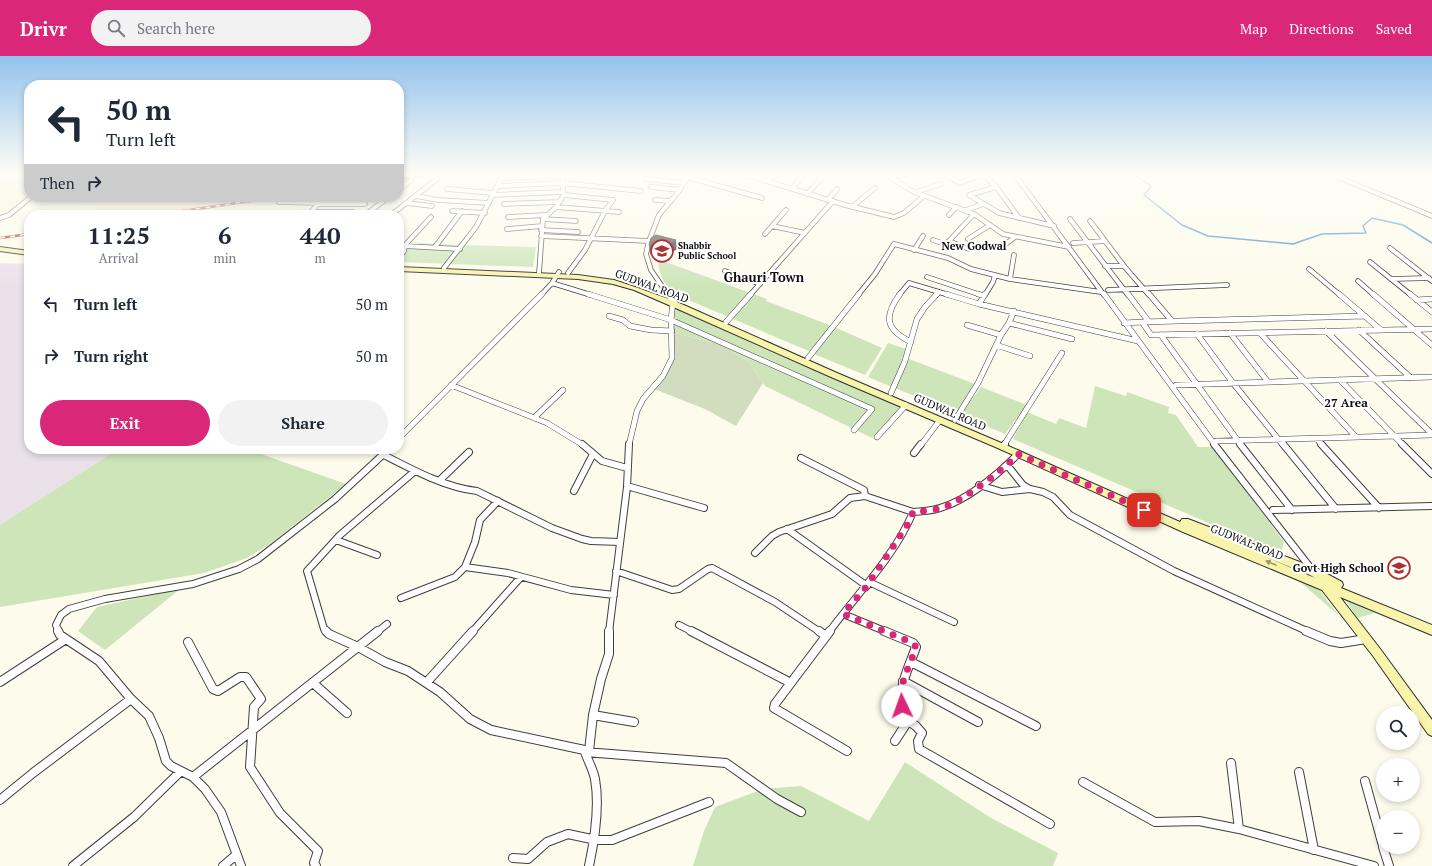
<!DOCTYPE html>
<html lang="en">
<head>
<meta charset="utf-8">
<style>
  :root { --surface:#fff; --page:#f2f2f3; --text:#1f2937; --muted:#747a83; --accent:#db2777 }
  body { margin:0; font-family:"PT Serif",serif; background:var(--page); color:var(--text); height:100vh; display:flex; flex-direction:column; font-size:15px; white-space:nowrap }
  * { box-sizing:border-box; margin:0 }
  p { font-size:13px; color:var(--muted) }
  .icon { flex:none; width:22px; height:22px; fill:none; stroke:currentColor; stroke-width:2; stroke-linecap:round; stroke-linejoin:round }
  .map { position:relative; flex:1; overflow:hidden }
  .side { position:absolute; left:24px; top:154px; width:380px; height:244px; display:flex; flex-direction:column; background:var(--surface); border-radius:16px; box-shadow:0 2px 6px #0003 }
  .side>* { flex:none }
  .banner { position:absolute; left:24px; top:24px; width:380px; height:122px; border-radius:16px; box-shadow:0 2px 6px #0003; background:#fff; color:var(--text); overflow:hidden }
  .tools { position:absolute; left:1376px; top:650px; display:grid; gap:8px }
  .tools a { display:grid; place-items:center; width:44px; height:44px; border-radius:50%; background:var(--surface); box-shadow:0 2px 6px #0003; font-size:20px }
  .pin { position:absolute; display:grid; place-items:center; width:34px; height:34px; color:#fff; margin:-17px; border-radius:8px; box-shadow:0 2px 6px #0006 }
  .me { position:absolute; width:44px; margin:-22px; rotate:357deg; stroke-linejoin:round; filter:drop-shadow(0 0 3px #0008) }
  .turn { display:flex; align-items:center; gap:14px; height:84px; padding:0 16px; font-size:18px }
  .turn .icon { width:52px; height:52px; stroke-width:2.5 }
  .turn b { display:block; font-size:28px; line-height:34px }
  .then { display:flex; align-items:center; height:38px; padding:0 16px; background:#0003; gap:8px; font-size:15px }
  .eta { display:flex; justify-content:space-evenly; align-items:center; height:68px; text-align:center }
  .eta b { font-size:24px; font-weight:700; line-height:28px }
  .button { display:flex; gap:8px; margin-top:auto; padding:8px 16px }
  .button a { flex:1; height:46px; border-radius:24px; background:var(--accent); color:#fff; font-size:16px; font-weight:700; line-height:46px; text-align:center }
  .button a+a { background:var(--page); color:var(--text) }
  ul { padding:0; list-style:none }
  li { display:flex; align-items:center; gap:12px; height:52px; padding:0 16px }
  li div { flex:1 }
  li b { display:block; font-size:15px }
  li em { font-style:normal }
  header { display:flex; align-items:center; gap:24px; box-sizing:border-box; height:56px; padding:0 20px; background:var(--accent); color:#fff }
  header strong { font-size:19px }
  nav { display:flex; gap:22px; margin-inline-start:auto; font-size:14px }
  .search { width:280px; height:36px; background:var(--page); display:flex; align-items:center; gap:10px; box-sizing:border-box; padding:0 14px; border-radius:22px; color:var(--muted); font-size:15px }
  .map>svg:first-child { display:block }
  .industrial { fill:#eae0ea }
  .farmland { fill:#f1f0ce }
  .green { fill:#cde5b9 }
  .cemetery { fill:#d2ddbf }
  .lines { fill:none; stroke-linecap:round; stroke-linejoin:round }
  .stream { stroke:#4288c2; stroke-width:1.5 }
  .street-far3-casing { stroke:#3f3f3f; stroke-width:5.5 }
  .street-far2-casing { stroke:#3f3f3f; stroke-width:6 }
  .street-far1-casing { stroke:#3f3f3f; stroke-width:8 }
  .street-casing { stroke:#3f3f3f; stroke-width:10 }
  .secondary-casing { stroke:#2e2e2e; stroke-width:2 }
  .street-far3 { stroke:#fff; stroke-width:4 }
  .street-far2 { stroke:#fff; stroke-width:5 }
  .street-far1 { stroke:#fff; stroke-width:6 }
  .street { stroke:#fff; stroke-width:8 }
  .secondary { fill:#f8f4ac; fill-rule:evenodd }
  .rail-casing { stroke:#b0302f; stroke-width:2.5 }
  .rail { stroke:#fff; stroke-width:1.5; stroke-dasharray:5; stroke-linecap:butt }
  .wall { fill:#47433f }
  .shaded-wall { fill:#3a3733 }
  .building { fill:#534e49; stroke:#3a3733 }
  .oneway { fill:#9a976c }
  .route { stroke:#db2777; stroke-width:7; stroke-dasharray:0 12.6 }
  .labels { text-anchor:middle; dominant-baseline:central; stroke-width:4; stroke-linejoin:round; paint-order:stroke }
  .far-poi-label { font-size:9px; font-weight:bold; fill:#0c0c0c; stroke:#fff; text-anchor:start }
  .far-quarter-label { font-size:11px; font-weight:bold; fill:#0c0c0c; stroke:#fff }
  .street-label { font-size:11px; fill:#0c0c0c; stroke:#fff }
  .poi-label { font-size:11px; font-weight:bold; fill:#0c0c0c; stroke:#fff; text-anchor:end }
  .neighbourhood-label { font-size:12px; font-weight:bold; fill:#0c0c0c; stroke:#fff }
  .far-district-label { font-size:13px; font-weight:bold; fill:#0c0c0c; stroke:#fff }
</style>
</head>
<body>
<header>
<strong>Drivr</strong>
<div class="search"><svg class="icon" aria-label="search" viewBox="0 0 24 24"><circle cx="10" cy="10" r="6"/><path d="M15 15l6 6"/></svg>Search here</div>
<nav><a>Map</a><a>Directions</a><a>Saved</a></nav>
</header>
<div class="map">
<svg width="1432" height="810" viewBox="0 0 1432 810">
  <rect width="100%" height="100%" fill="#fdfbec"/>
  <path class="industrial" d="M0,207L29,208V393H118L0,469Z"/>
  <path class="farmland" d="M0,119H29L30,141L0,156Z
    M44,141H277L156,159H95L98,150L62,148L39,150Z"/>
  <path class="green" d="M399,186L458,189L536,191L533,211L399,206Z
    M658,203L767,243L766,245L832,270L811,296L674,238C663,227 659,219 658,203Z
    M676,252L901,350L900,352L872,382L765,330L749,306L721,289L672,276V253Z
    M834,271L882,292L865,319L814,298Z
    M888,287L906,293L892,331L868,321Z
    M909,303L975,328L956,357L895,332Z
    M1095,330L1126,340L1127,336L1169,351L1168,357L1176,359L1198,391H1213L1284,486L1281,498L1013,383L1027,356L1056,368L1059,362L1086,372Z
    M981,331L1027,349L1005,378L960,359Z
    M118,393H247L346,428L270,488L247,502L204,517L0,551V469Z
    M1297,523L1317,531L1339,560Z
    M180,533L105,594L78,575L97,551Z
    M1346,544L1375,557L1357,562Z
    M905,706L991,762L1058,797L1053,810H693L704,775L715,751L763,733L801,730L869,765Z"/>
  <path class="cemetery" d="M672,276L721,289L749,306L763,327L736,370L705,353L654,333L672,302Z"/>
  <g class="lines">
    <path class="stream" d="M1135,119L1151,130L1144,139L1182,169L1208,180L1293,188L1322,178L1366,177L1363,170L1372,162L1403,169L1432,187"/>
    <g class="street-far3-casing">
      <path id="street-far3" d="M747,119L845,149L894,161L904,157L924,140
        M888,119H906
        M946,119L960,127L980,119
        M984,119L997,132L1019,162
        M1015,119L1104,239
        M1333,119L1432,160
        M888,120L914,136L974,158L1003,178L1069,191
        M687,121L762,142
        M501,122L563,120
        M646,123L684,127
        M767,125L775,119
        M497,130L562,127L641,135
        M651,131L680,134
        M996,131L969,139L999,157L1054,170
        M447,133L493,137
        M792,133L803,119
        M399,134L411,124
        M916,136L941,128
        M807,138L824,119
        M492,139L563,136
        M564,139L613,144L605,155L585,194L568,217
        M416,140L438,144L489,147
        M655,144L671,145
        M828,144L837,133
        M279,146L319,147
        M407,147L432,150
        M318,148H365
        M504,148L559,146
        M556,151L619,156
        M852,151L875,132
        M966,154L983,148
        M452,155L485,157
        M311,156H353
        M309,158L324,141
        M365,159L389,141
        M391,159L437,123
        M949,159L956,151
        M508,161L546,159
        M0,162L9,159L31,141
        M543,163L576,165
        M1070,163L1128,239
        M1090,165L1124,210L1149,239
        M772,170L805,177
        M507,173L542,170
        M541,174L578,176
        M765,178L786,154
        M541,180L649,185
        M968,183L990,169
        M933,184L945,188L949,185
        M1073,187L1105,185
        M405,190L460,193
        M1003,190L1015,181
        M435,191L462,155
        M1390,192L1432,225
        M969,193L949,185L974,158
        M914,194L923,180
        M399,202L404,195L405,189L431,161
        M1370,206L1411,239
        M1105,210H1124
        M444,212L476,171L503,119
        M1309,213L1340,239
        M725,215L760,228
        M539,217L543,163L556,151L564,139L562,127L563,119
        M927,221L981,239
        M1010,223L1014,199
        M1391,223L1429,222
        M1358,225L1374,239
        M552,227L591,239
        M1108,234L1227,229
        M541,239L552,227L559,216
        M668,239L651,214L646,198L649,185L659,159L679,135L688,119
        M750,239L833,145
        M858,239L875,218L894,188L948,202L971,213L1010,223L1101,236
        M899,239L909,227L949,239
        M936,239L939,236
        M985,239L993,226L995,219"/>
    </g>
    <g class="street-far2-casing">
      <path id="street-far2" d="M588,238L671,264L872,353L854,374
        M668,238L673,246
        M900,238C883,261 886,274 911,286
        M946,238L979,248L1138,285
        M978,238L984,240
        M1104,238L1215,389
        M1128,238L1149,266
        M1149,238L1172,265
        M1339,238L1381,274
        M1373,238L1432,289
        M1410,238L1432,256
        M1417,244L1432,243
        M979,248L985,238
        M609,260L623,264L630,270L651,274L672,275
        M1365,260L1142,266L1151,279L1432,273
        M726,266L751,238
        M1009,267L1072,283
        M1124,267L1142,266
        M1359,274L1411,322
        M1326,275L1432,378
        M1230,277L1268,326
        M1260,277L1356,381
        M1197,278L1233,327L1283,389
        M1001,279L1009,267L1014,255
        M1161,279L1241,389
        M996,289L1030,300
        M808,302L859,238
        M1340,324L1403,389
        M451,329L547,367L583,389
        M1176,329L1432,321
        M891,337L905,305L917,263L925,251L937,238
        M534,362L563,334
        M955,364L978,327L1001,279L967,269
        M877,381L906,349
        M399,382L542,238
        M1317,383L1322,389
        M1216,385L1432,379
        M629,389L637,355L643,343L663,320L672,302L671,264L673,246L675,244
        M921,389L940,364
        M1004,389L1062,297"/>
    </g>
    <g class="street-far1-casing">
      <path id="street-far1" d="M582,388L602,405L627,412
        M1214,388L1313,515
        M1240,388L1292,454
        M1283,388L1336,453
        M1321,388L1379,452
        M1402,388L1432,418
        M1003,391L1005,388
        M914,397L921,388
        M384,399C411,413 446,432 477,435L552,472L582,483L591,485L620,486
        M801,402L864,434L865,440L913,456
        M1007,409L1023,429L1028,432
        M440,424L469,396
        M979,429L1002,436L1030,433L1043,436L1053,441L1070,459L1174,515L1309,576
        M627,430L704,452
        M574,435L593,398
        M1273,454L1432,450
        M787,473L867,530
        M336,484L377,499
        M755,497L772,480L779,476L832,458L850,442L865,440
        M465,511L508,517L571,534L614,539
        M616,515L672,534L679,533L708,513L712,512L775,546L820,576
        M869,526L954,566
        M401,542L455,521L465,511L475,486L480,464L498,445
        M843,558L887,576
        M679,569L693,576
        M59,576L56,569L61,559L69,553L105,543L193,528L239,513L258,503L335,443L389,393
        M327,576L324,573L307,515L340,479L415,415
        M377,576L387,568
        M472,576L521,521
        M609,576L627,431L629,388
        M829,576C857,538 895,500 913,456C923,455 934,455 943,451C970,442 999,417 1018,398"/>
    </g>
    <g class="street-casing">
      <path id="street" d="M58,575L60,579L99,605L131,643L149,660L159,682L166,705L171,710L193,721L205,733L221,756L241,810
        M326,575L329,578L358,591L385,606L408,615L440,636L470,663L491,674L589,695
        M691,575L791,627
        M819,575L826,580
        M830,575L775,648L774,652L847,695
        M884,575L913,587L916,591C905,622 895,633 908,665L895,685
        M1306,575L1330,585L1341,587L1366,583
        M188,586L213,633L218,635L240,621H246L261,643L254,651L250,711L280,757L318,795L314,807L316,810
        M911,606L1036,670
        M903,625L978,666
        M0,626L66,583
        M427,626L473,575
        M313,627L347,657
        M593,659L634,666
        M908,665L916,670L922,677L918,685L919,693L1050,768
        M585,696L726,707L777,743L801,756
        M1231,707L1239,773
        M1299,716L1314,794
        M193,721L378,575
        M1365,725L1383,790
        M1083,726L1155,766L1199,765L1239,773L1374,810
        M0,744L33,717L131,643
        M1383,791L1389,810
        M513,802L528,803L547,786L568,778L596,784H612L709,746
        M73,810L134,761L180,716
        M223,810L236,799
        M589,810C595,782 600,751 595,723C593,713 588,705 585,696L589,695L593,659L601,623L609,598V575"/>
    </g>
    <g class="secondary-casing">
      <path id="secondary" d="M0,191L29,195V199L0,195Z
        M399,211L578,219L614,224L638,232L677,246L837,317L1006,389L1180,466L1182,463H1188L1318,513L1342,526L1343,529L1341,532L1432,569V579L1340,541L1381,594L1432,664V680L1428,678L1373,600L1322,534L1183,476L1000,393L831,321L671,250L634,234L613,228L578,223L399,215ZM1268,502L1310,519L1315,522Z"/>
    </g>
    <use href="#street-far3" class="street-far3"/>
    <use href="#street-far2" class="street-far2"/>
    <use href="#street-far1" class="street-far1"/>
    <use href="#street" class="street"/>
    <use href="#secondary" class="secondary"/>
    <g class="rail-casing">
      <path id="rail" d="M399,123L425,119
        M156,159L277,141
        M0,182L29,178"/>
    </g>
    <use href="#rail" class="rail"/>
  </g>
  <path class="wall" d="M649,189L677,193L663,202L650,198Z"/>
  <path class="shaded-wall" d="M676,184L677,193L663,202V193Z"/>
  <path class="building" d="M656,179L676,184L663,193L649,189L651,182Z"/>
  <defs><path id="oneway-solid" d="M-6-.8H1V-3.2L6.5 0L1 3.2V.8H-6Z"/></defs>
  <use class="oneway" href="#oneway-solid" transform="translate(1271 507) rotate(-158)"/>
  <linearGradient id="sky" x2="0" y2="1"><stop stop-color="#93c2ec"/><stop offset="0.51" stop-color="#fefdf6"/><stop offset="1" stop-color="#fefdf6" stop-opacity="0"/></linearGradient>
  <rect width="1432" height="232" fill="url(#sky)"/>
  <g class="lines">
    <path class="route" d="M902,650C897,629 910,611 916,591L913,587L843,558L867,530L908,468L913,456C925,455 939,454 949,449C970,439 1003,414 1018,398L1144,454"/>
  </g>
  <defs>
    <g id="school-ring" transform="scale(1.15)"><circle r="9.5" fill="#fff" stroke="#b0302f" stroke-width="1.5"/><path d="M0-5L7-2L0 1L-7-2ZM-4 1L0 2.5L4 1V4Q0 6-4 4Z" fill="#b0302f"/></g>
  </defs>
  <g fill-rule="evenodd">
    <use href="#school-ring" x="662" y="195"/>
    <use href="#school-ring" x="1399" y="512"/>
  </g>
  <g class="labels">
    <g class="far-poi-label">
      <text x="678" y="190">Shabbir<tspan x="678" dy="10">Public School</tspan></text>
    </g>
    <g class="far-quarter-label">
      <text x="974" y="190">New Godwal</text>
    </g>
    <g class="street-label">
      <text transform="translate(652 230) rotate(20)">GUDWAL ROAD</text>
      <text transform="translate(950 356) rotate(23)">GUDWAL ROAD</text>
      <text transform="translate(1247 486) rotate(22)">GUDWAL ROAD</text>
    </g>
    <g class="poi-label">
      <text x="1384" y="512">Govt High School</text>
    </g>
    <g class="neighbourhood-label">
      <text x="1346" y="346">27 Area</text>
    </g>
    <g class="far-district-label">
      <text x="764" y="221">Ghauri Town</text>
    </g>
  </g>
</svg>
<div class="tools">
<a><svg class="icon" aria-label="search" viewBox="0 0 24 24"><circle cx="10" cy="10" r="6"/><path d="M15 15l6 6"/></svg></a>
<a>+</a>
<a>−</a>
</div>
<div class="pin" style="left:1144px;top:454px;background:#d93025"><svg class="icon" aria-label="arrive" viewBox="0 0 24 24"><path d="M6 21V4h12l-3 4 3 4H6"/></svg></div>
<svg class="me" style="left:902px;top:650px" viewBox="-20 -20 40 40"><circle r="19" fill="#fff"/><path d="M0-13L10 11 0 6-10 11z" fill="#db2777"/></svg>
<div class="banner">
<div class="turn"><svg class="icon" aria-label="left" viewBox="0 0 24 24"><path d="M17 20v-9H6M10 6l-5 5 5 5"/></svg><div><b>50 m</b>Turn left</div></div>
<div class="then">Then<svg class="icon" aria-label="right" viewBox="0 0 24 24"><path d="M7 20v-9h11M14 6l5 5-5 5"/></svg></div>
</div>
<section class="side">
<div class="eta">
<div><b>11:25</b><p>Arrival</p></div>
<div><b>6</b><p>min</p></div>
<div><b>440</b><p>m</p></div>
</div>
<ul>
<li><svg class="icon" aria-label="left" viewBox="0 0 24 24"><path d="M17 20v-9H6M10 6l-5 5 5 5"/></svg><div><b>Turn left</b></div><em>50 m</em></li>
<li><svg class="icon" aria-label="right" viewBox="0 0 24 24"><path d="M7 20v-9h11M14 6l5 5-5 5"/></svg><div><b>Turn right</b></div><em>50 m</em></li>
</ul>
<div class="button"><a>Exit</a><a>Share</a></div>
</section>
</div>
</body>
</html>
